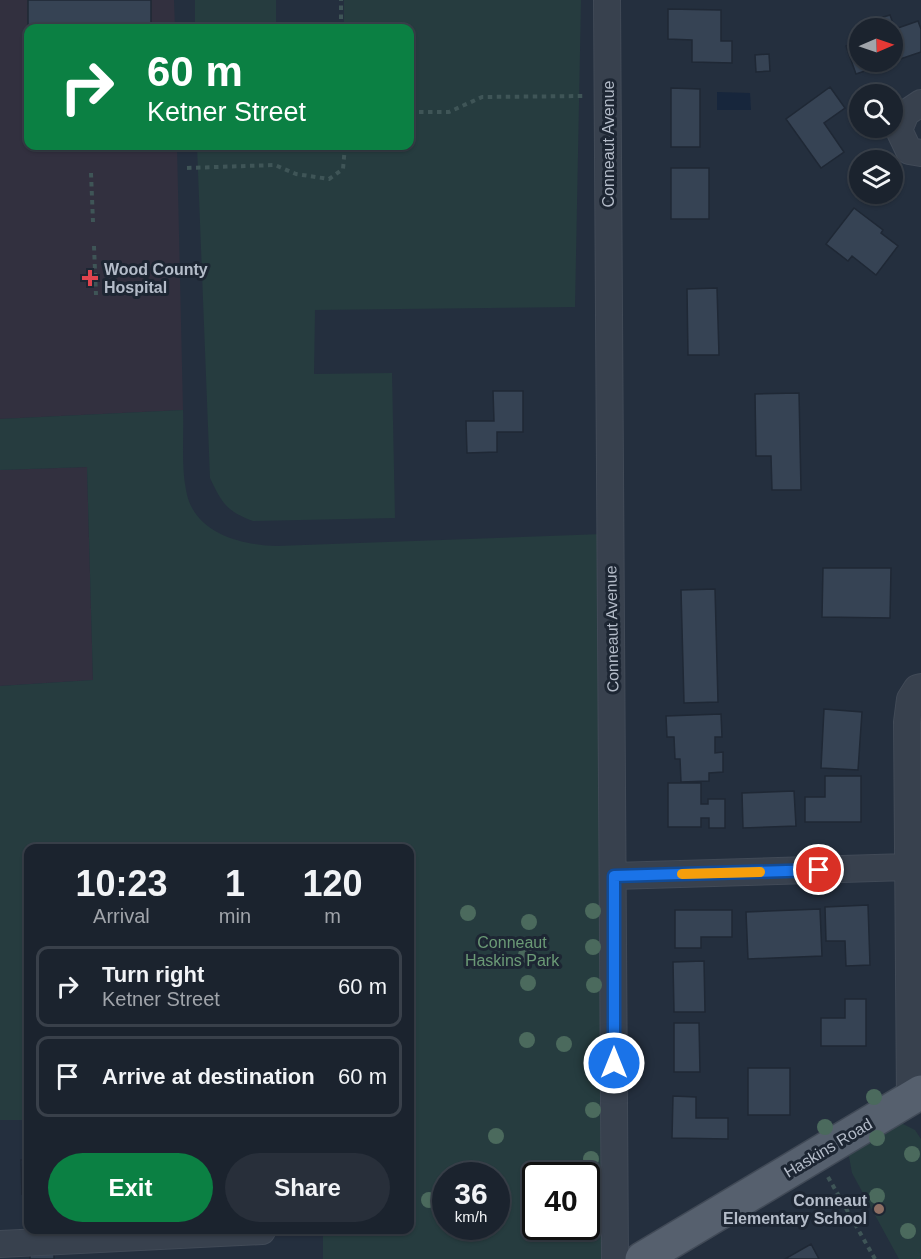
<!DOCTYPE html>
<html lang="en">
<head>
<meta charset="utf-8">
<style>
  :root { --surface:#1b232e; --page:#282f3a; --text:#f1f3f6; --muted:#a0a4aa; --line:#39404a; --accent:#0b8043 }
  body { margin:0; font-family:Helvetica,sans-serif; background:var(--page); color:var(--text); height:100vh; display:flex; flex-direction:column; font-size:22px; white-space:nowrap }
  * { box-sizing:border-box; margin:0 }
  p { font-size:20px; color:var(--muted) }
  .icon { flex:none; width:33px; height:33px; fill:none; stroke:currentColor; stroke-width:2; stroke-linecap:round; stroke-linejoin:round }
  .map { position:relative; flex:1; overflow:hidden }
  .panel { position:absolute; left:24px; top:844px; width:390px; height:390px; display:flex; flex-direction:column; background:var(--surface); border-radius:12px; box-shadow:0 2px 4px #0004,0 0 0 2px var(--line) }
  .panel>* { flex:none }
  .top-card { position:absolute; left:24px; top:24px; width:390px; height:126px; border-radius:12px; box-shadow:0 2px 4px #0004,0 0 0 2px var(--line); background:#0b8043; color:#fff; overflow:hidden }
  .needle { width:39px; rotate:88deg }
  .tools { position:absolute; left:849px; top:18px; display:grid; gap:12px }
  .tools a { display:grid; place-items:center; width:54px; height:54px; border-radius:50%; background:var(--surface); box-shadow:0 2px 4px #0004,0 0 0 2px var(--line); font-size:30px }
  .speed { position:absolute; left:432px; top:1162px; display:flex; gap:12px; font-size:30px; font-weight:700; text-align:center }
  .speed>* { display:grid; place-content:center; width:78px; height:78px; border-radius:50%; background:var(--surface); box-shadow:0 2px 4px #0004,0 0 0 2px var(--line); line-height:1 }
  .speed small { font-size:15px; font-weight:400 }
  .speed .limit { border:3px solid #111; border-radius:9px; background:#fff; color:#111 }
  .pin { position:absolute; display:grid; place-items:center; width:51px; height:51px; color:#fff; margin:-26px; border:3px solid #fff; border-radius:50%; box-shadow:0 2px 6px #0007 }
  .me { position:absolute; width:66px; margin:-33px; rotate:0deg; stroke-linejoin:round; filter:drop-shadow(0 0 4px #0008) }
  .turn { display:flex; align-items:center; gap:21px; height:126px; padding:0 24px; font-size:27px }
  .turn .icon { width:78px; height:78px; stroke-width:2.5 }
  .turn b { display:block; font-size:42px; line-height:51px }
  .eta { display:flex; justify-content:space-evenly; align-items:center; height:102px; text-align:center }
  .eta b { font-size:36px; font-weight:700; line-height:42px }
  .button { display:flex; gap:12px; margin-top:auto; padding:12px 24px }
  .button a { flex:1; height:69px; border-radius:36px; background:var(--accent); color:#fff; font-size:24px; font-weight:700; line-height:69px; text-align:center }
  .button a+a { background:var(--page); color:var(--text) }
  ul { padding:0; list-style:none }
  li { display:flex; align-items:center; gap:18px; height:81px; margin:0 12px 9px; padding:0 12px; border:3px solid var(--line); border-radius:12px }
  li div { flex:1 }
  li b { display:block; font-size:22px }
  li em { font-style:normal }
  .map>svg:first-child { display:block }
  .medical { fill:#32303f }
  .green { fill:#263c3f; fill-rule:evenodd }
  .water { fill:#17263c }
  .building { fill:#364354; stroke:#1f2835; stroke-width:1.5 }
  .lines { fill:none; stroke-linecap:round; stroke-linejoin:round }
  .minor-casing { stroke:#414a57; stroke-width:28 }
  .major-casing { stroke:#414a57; stroke-width:36 }
  .path { stroke:#3f5557; stroke-width:4; stroke-dasharray:4.5 4.5; stroke-linecap:butt }
  .minor { stroke:#38414e; stroke-width:26 }
  .major { stroke:#56606e; stroke-width:33 }
  .tree { fill:#4b6a5d }
  .route-casing { stroke:#114b97; stroke-width:15 }
  .route { stroke:#1a73e8; stroke-width:10 }
  .slow { stroke:#f59e0b; stroke-width:10 }
  .health-dot { fill:#e0444e; stroke:#1d2633; stroke-width:2 }
  .education-dot { fill:#8d6e63; stroke:#1d2633; stroke-width:2 }
  .labels { text-anchor:middle; dominant-baseline:central; stroke-width:6; stroke-linejoin:round; paint-order:stroke }
  .street-label { font-size:16px; fill:#b4bcc9; stroke:#1d2633 }
  .poi-label { font-size:16px; font-weight:bold; fill:#b4bcc9; stroke:#1d2633; text-anchor:start }
  .park-label { font-size:16px; fill:#6b9a76; stroke:#1d2633 }
</style>
</head>
<body>
<div class="map">
<svg width="921" height="1259" viewBox="0 0 921 1259">
  <rect width="100%" height="100%" fill="#242f3e"/>
  <path class="medical" d="M0,0H174L175,28H28V146H177L183,410L0,419Z
    M87,467L93,680L0,686V470Z"/>
  <path class="green" d="M195,0H276V28H195Z
    M344,0H581L575,307L315,310L314,374L392,373L395,518L253,521C226,511 222,503 210,478L197,146H410V28H344Z
    M183,410C184,436 181,465 186,490C193,533 240,545 277,546L603,534L615,1259H323V1230H410V849H28V1120H0V686L93,680L87,467L0,470V419ZM446,1176H496V1227H446ZM536,1176H586V1227H536Z
    M897,1121L915,1130L921,1139V1259H899L852,1173L848,1151Z"/>
  <path class="water" d="M717,92L750,93L751,110H717Z"/>
  <path class="building" d="M28,0H151V28H28V44Z
    M668,9L721,10V41H732V63L692,62V40L668,39Z
    M890,15L895,29L918,21L921,29V52L856,74L846,46L860,41V62H892V28H869L867,22Z
    M769,54L770,71L756,72L755,55Z
    M830,87L845,108L824,123L844,152L821,168L786,119Z
    M671,88L700,89V147H671Z
    M671,168H709V219H671Z
    M854,208L883,230L881,233L898,246L876,275L852,256L848,261L826,244Z
    M717,288L719,355H688L687,289Z
    M493,391H523V432H497V452L467,453L466,421H494Z
    M799,393L801,490H772L771,456H756L755,394Z
    M823,568H891L890,618L822,617Z
    M715,589L718,702L684,703L681,590Z
    M824,709L862,712L858,770L821,768Z
    M721,714L722,737H715V753L723,752V772L709,773V781L681,782L680,759H675L674,737H667L666,716Z
    M825,776H861V822H805V797H825Z
    M668,783H701V804H708V799H725V828H709V818H701V827H668Z
    M794,791L796,826L743,828L742,793Z
    M868,905L870,965L846,966L845,941H826L825,907Z
    M820,909L822,956L748,959L746,912Z
    M675,910H732V937H701V948H675Z
    M704,961L705,1012H674L673,962Z
    M845,999H866V1046H821V1018H845Z
    M674,1023H699L700,1072H674Z
    M748,1068H790V1115H748Z
    M673,1096L696,1097V1118H728V1139L672,1138Z
    M21,1160H28V1193L22,1194Z
    M811,1244L819,1259H785Z
    M30,1253H54V1259H30Z"/>
  <g class="lines">
    <g class="minor-casing">
      <path id="minor" d="M607,0L615,1259
        M921,103L906,113L899,130L909,151L921,153
        M614,876L907,867
        M910,1099L907,722L910,699L917,688L921,687
        M0,1244L262,1231"/>
    </g>
    <g class="major-casing">
      <path id="major" d="M642,1259L921,1092"/>
    </g>
    <path class="path" d="M341,28V0
      M410,112H449L482,97L586,96
      M90,146V151
      M187,168L275,165L296,174L329,179L343,169L345,146
      M91,173L93,222
      M94,246L96,295
      M828,1177L875,1259"/>
    <use href="#minor" class="minor"/>
    <use href="#major" class="major"/>
  </g>
  <g class="tree">
    <circle cx="593" cy="911" r="8"/>
    <circle cx="468" cy="913" r="8"/>
    <circle cx="529" cy="922" r="8"/>
    <circle cx="593" cy="947" r="8"/>
    <circle cx="526" cy="955" r="8"/>
    <circle cx="528" cy="983" r="8"/>
    <circle cx="594" cy="985" r="8"/>
    <circle cx="527" cy="1040" r="8"/>
    <circle cx="564" cy="1044" r="8"/>
    <circle cx="592" cy="1060" r="8"/>
    <circle cx="874" cy="1097" r="8"/>
    <circle cx="593" cy="1110" r="8"/>
    <circle cx="825" cy="1127" r="8"/>
    <circle cx="496" cy="1136" r="8"/>
    <circle cx="877" cy="1138" r="8"/>
    <circle cx="912" cy="1154" r="8"/>
    <circle cx="591" cy="1159" r="8"/>
    <circle cx="877" cy="1196" r="8"/>
    <circle cx="429" cy="1200" r="8"/>
    <circle cx="908" cy="1231" r="8"/>
  </g>
  <g class="lines">
    <g class="route-casing">
      <path id="route" d="M614,1063V876L819,870"/>
    </g>
    <use href="#route" class="route"/>
    <path class="slow" d="M682,874L760,872"/>
  </g>
  <path class="health-dot" d="M87 269h6v6h6v6h-6v6h-6v-6h-6v-6h6z"/>
  <circle class="education-dot" cx="879" cy="1209" r="6"/>
  <g class="labels">
    <g class="street-label">
      <text transform="translate(608 144) rotate(-90)">Conneaut Avenue</text>
      <text transform="translate(612 629) rotate(-91)">Conneaut Avenue</text>
      <text transform="translate(828 1148) rotate(-31)">Haskins Road</text>
    </g>
    <g class="poi-label">
      <text x="104" y="269">Wood County<tspan x="104" dy="18">Hospital</tspan></text>
      <text x="867" y="1200" text-anchor="end">Conneaut<tspan x="867" dy="18">Elementary School</tspan></text>
    </g>
    <g class="park-label">
      <text x="512" y="942">Conneaut<tspan x="512" dy="18">Haskins Park</tspan></text>
    </g>
  </g>
</svg>
<div class="tools">
<a><svg class="needle" viewBox="-14 -14 28 28"><path d="M0-13l5 13h-10z" fill="#e53935"/><path d="M0 13l5-13h-10z" fill="#a0a4aa"/></svg></a>
<a><svg class="icon" aria-label="search" viewBox="0 0 24 24"><circle cx="10" cy="10" r="6"/><path d="M15 15l6 6"/></svg></a>
<a><svg class="icon" aria-label="layers" viewBox="0 0 24 24"><path d="M12 4l9 5-9 5-9-5zM3 14l9 5 9-5"/></svg></a>
</div>
<div class="speed"><div>36<small>km/h</small></div><div class="limit">40</div></div>
<div class="pin" style="left:819px;top:870px;background:#d93025"><svg class="icon" aria-label="arrive" viewBox="0 0 24 24"><path d="M6 21V4h12l-3 4 3 4H6"/></svg></div>
<svg class="me" style="left:614px;top:1063px" viewBox="-20 -20 40 40"><circle r="17" fill="#1a73e8" stroke="#fff" stroke-width="3"/><path d="M0-11L8 9 0 5-8 9z" fill="#fff"/></svg>
<div class="top-card">
<div class="turn"><svg class="icon" aria-label="right" viewBox="0 0 24 24"><path d="M7 20v-9h11M14 6l5 5-5 5"/></svg><div><b>60 m</b>Ketner Street</div></div>
</div>
<section class="panel">
<div class="eta">
<div><b>10:23</b><p>Arrival</p></div>
<div><b>1</b><p>min</p></div>
<div><b>120</b><p>m</p></div>
</div>
<ul>
<li><svg class="icon" aria-label="right" viewBox="0 0 24 24"><path d="M7 20v-9h11M14 6l5 5-5 5"/></svg><div><b>Turn right</b><p>Ketner Street</p></div><em>60 m</em></li>
<li><svg class="icon" aria-label="arrive" viewBox="0 0 24 24"><path d="M6 21V4h12l-3 4 3 4H6"/></svg><div><b>Arrive at destination</b></div><em>60 m</em></li>
</ul>
<div class="button"><a>Exit</a><a>Share</a></div>
</section>
</div>
</body>
</html>
